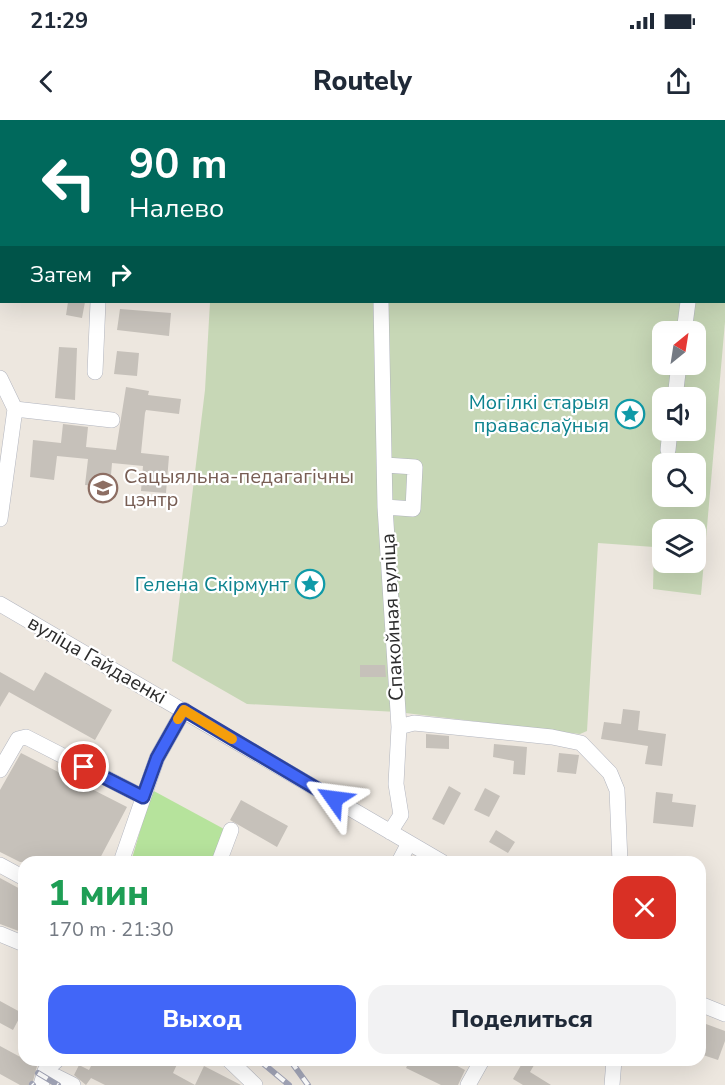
<!DOCTYPE html>
<html lang="ru">
<head>
<meta charset="utf-8">
<style>
  :root { --surface:#fff; --page:#f2f2f3; --text:#1f2937; --muted:#747a83; --accent:#4166f8 }
  body { margin:0; font-family:"Nunito Sans",sans-serif; background:var(--page); color:var(--text); height:100vh; display:flex; flex-direction:column; font-size:22px; white-space:nowrap }
  * { box-sizing:border-box; margin:0 }
  p { font-size:20px; color:var(--muted) }
  .icon { flex:none; width:33px; height:33px; fill:none; stroke:currentColor; stroke-width:2; stroke-linecap:round; stroke-linejoin:round }
  .map { position:relative; flex:1; overflow:hidden }
  .side { position:absolute; left:18px; top:736px; width:688px; height:210px; display:flex; flex-direction:column; background:var(--surface); border-radius:18px; box-shadow:0 6px 24px #0002 }
  .side>* { flex:none }
  .hud { position:absolute; left:0px; top:0px; width:726px; height:183px; box-shadow:0 6px 24px #0002; background:#00695c; color:#fff; overflow:hidden }
  .needle { width:39px; rotate:30deg }
  .tools { position:absolute; left:652px; top:201px; display:grid; gap:12px }
  .tools a { display:grid; place-items:center; width:54px; height:54px; border-radius:12px; background:var(--surface); box-shadow:0 6px 24px #0002; font-size:30px }
  .pin { position:absolute; display:grid; place-items:center; width:51px; height:51px; color:#fff; margin:-26px; border:3px solid #fff; border-radius:50%; box-shadow:0 2px 6px #0007 }
  .me { position:absolute; width:66px; margin:-33px; rotate:301deg; stroke-linejoin:round; filter:drop-shadow(0 0 4px #0008) }
  .turn { display:flex; align-items:center; gap:21px; height:126px; padding:0 30px; font-size:27px }
  .turn .icon { width:78px; height:78px; stroke-width:2.5 }
  .turn b { display:block; font-size:42px; line-height:51px }
  .then { display:flex; align-items:center; height:57px; padding:0 30px; background:#0003; gap:12px; font-size:22px }
  .round { display:grid; place-items:center; flex:none; width:63px; height:63px; border-radius:18px; background:var(--page) }
  .overview { display:flex; align-items:center; justify-content:space-between; height:102px; padding:0 30px }
  h1 { font-size:36px; font-weight:800; line-height:45px; color:#1e9e55 }
  .primary-button { display:flex; gap:12px; margin-top:auto; padding:12px 30px }
  .primary-button a { flex:1; height:69px; border-radius:18px; background:var(--accent); color:#fff; font-size:24px; font-weight:800; line-height:69px; text-align:center }
  .primary-button a+a { background:var(--page); color:var(--text) }
  .status { display:flex; justify-content:space-between; align-items:center; height:42px; padding:0 30px; background:var(--surface); direction:ltr }
  .status svg { height:16px; fill:currentColor }
  header { display:flex; justify-content:space-between; align-items:center; height:78px; padding:0 30px; background:var(--surface); font-size:27px; font-weight:800 }
  .map>svg:first-child { display:block }
  .green { fill:#b6e39c }
  .cemetery { fill:#c7d7b6; fill-rule:evenodd }
  .building { fill:#c6c1ba }
  .lines { fill:none; stroke-linecap:round; stroke-linejoin:round }
  .minor-casing { stroke:#b2b5bf; stroke-width:16 }
  .minor { stroke:#fff; stroke-width:15 }
  .rail-casing { stroke:#a1a4b6; stroke-width:6 }
  .rail { stroke:#fff; stroke-width:4; stroke-dasharray:11; stroke-linecap:butt }
  .route-casing { stroke:#2a42a1; stroke-width:15 }
  .route { stroke:#4166f8; stroke-width:10 }
  .slow { stroke:#f59e0b; stroke-width:10 }
  .labels { text-anchor:middle; dominant-baseline:central; stroke-width:4.5; stroke-linejoin:round; paint-order:stroke }
  .culture-label { font-size:20px; fill:#0d838f; stroke:#fff; text-anchor:end }
  .education-label { font-size:20px; fill:#785e54; stroke:#fff; text-anchor:start }
  .street-label { font-size:20px; fill:#2c2c2c; stroke:#fff }
</style>
</head>
<body>
<div class="status"><b>21:29</b><svg viewBox="0 0 49 12"><path d="M0 12V9h3v3zM5 12V6h3v6zM10 12V3h3v9zM15 12V0h3v12zM26 1h20v11H26zM47 4h2v5h-2z"/></svg></div>
<header><svg class="icon" aria-label="back" viewBox="0 0 24 24"><path d="M15 5l-7 7 7 7"/></svg>Routely<svg class="icon" aria-label="share" viewBox="0 0 24 24"><path d="M12 15V3M7 8l5-5 5 5M5 13v7h14v-7"/></svg></header>
<div class="map">
<svg width="725" height="965" viewBox="0 0 725 965">
  <rect width="100%" height="100%" fill="#ede7df"/>
  <path class="green" d="M152,670L224,709L212,742H131Z"/>
  <path class="cemetery" d="M234,0H725V202L701,475L653,469L654,427L598,423L587,611L580,614L397,592L247,584L172,541L205,270L210,182H724V2ZM663,212H696V244H663ZM663,278H696V310H663ZM663,344H696V376H663ZM663,410H696V442H663Z"/>
  <path class="building" d="M68,182H85L82,198L66,195Z
    M120,189L171,193L169,216L117,210Z
    M59,227L77,228L75,280L55,278Z
    M117,231L139,233L137,256L114,254Z
    M126,267L149,271L148,275L181,279L179,294L146,290L145,293L141,333L169,336L166,373L141,371L143,346L112,343L110,367L85,365L88,339L57,336L54,360L30,357L33,320L61,323L63,304L88,307L86,327L116,330Z
    M360,545H385L386,557H360Z
    M0,552L34,571L45,552L112,590L95,620L9,572L0,587Z
    M623,589L640,591L638,610L666,614L662,646L645,644L648,626L601,619L604,602L621,604Z
    M426,614L449,616V629L426,628Z
    M494,624L527,627L525,655L513,654L514,641L493,637Z
    M21,633L127,687L98,742H20L0,732V670Z
    M559,633L579,635L576,654L557,652Z
    M449,666L461,673L444,705L432,699Z
    M485,668L500,676L489,697L474,690Z
    M656,672L673,674L672,682L696,685L693,707L653,703Z
    M241,680L288,706L277,727L230,700Z
    M496,710L515,722L508,733L489,722Z
    M0,758L24,771V813L0,804Z
    M0,881L22,893L13,910L0,903Z
    M706,904L725,911V921L718,940L700,934V920Z
    M0,926L37,946L32,965H20L0,954Z
    M94,940H179L173,953L195,965L204,946L241,965H105L91,958L86,965L74,955L79,945L89,950Z
    M410,940H446L465,950L458,965H441L406,948Z
    M524,940H537L530,952L551,965H523L513,959Z"/>
  <g class="lines">
    <g class="minor-casing">
      <path id="minor" d="M377,0V2
        M120,2V0
        M706,2V0
        M0,171L2,154
        M381,182L385,387L399,607
        M684,212L688,182
        M95,252L98,182
        M0,258L15,289L0,399
        M675,278L679,244
        M15,289L112,300
        M668,330L670,310
        M385,345L415,347L413,389L385,387
        M0,484L442,742
        M0,650L18,619L26,617L143,677
        M390,712L401,695L396,664L399,607L414,603L552,617L581,623L610,653L617,670L620,742
        M121,742L157,638L184,590
        M219,742L231,710
        M399,742L409,723
        M0,745L24,758
        M0,814L24,824
        M700,884L725,894
        M229,940L255,965
        M45,951L73,965
        M41,965L45,951L57,940
        M468,965L482,940
        M612,965L614,940"/>
    </g>
    <use href="#minor" class="minor"/>
    <g class="rail-casing">
      <path id="rail" d="M100,740L104,742
        M259,940L289,965
        M290,940L308,965
        M38,953L58,965
        M32,964L33,965"/>
    </g>
    <use href="#rail" class="rail"/>
  </g>
  <g class="lines">
    <g class="route-casing">
      <path id="route" d="M84,647L143,677L157,638L184,590L334,679"/>
    </g>
    <use href="#route" class="route"/>
    <path class="slow" d="M178,599L184,590L232,619"/>
  </g>
  <defs>
    <g id="sight-ring" transform="scale(1.5)"><circle r="9.5" fill="#fff" stroke="#0f9aa8" stroke-width="1.5"/><path d="M0-6L1.8-2.2L6-1.7L2.9 1.2L3.7 5.4L0 3.3L-3.7 5.4L-2.9 1.2L-6-1.7L-1.8-2.2Z" fill="#0f9aa8"/></g>
    <g id="school-ring" transform="scale(1.5)"><circle r="9.5" fill="#fff" stroke="#8d6e63" stroke-width="1.5"/><path d="M0-5L7-2L0 1L-7-2ZM-4 1L0 2.5L4 1V4Q0 6-4 4Z" fill="#8d6e63"/></g>
  </defs>
  <g fill-rule="evenodd">
    <use href="#sight-ring" x="630" y="294"/>
    <use href="#school-ring" x="103" y="368"/>
    <use href="#sight-ring" x="310" y="464"/>
  </g>
  <g class="labels">
    <g class="culture-label">
      <text x="609" y="282">Могілкі старыя<tspan x="609" dy="23">праваслаўныя</tspan></text>
      <text x="289" y="464">Гелена Скірмунт</text>
    </g>
    <g class="education-label">
      <text x="124" y="356">Сацыяльна-педагагічны<tspan x="124" dy="23">цэнтр</tspan></text>
    </g>
    <g class="street-label">
      <text transform="translate(392 497) rotate(-93)">Спакойная вуліца</text>
      <text transform="translate(97 540) rotate(30)">вуліца Гайдаенкі</text>
    </g>
  </g>
</svg>
<div class="tools">
<a><svg class="needle" viewBox="-14 -14 28 28"><path d="M0-13l5 13h-10z" fill="#e53935"/><path d="M0 13l5-13h-10z" fill="#747a83"/></svg></a>
<a><svg class="icon" aria-label="sound" viewBox="0 0 24 24"><path d="M4 9h4l5-4v14l-5-4H4zM17 9q2 3 0 6"/></svg></a>
<a><svg class="icon" aria-label="search" viewBox="0 0 24 24"><circle cx="10" cy="10" r="6"/><path d="M15 15l6 6"/></svg></a>
<a><svg class="icon" aria-label="layers" viewBox="0 0 24 24"><path d="M12 4l9 5-9 5-9-5zM3 14l9 5 9-5"/></svg></a>
</div>
<div class="pin" style="left:84px;top:647px;background:#d93025"><svg class="icon" aria-label="arrive" viewBox="0 0 24 24"><path d="M6 21V4h12l-3 4 3 4H6"/></svg></div>
<svg class="me" style="left:334px;top:679px" viewBox="-20 -20 40 40"><path d="M0-17L14 15 0 8-14 15z" fill="#4166f8" stroke="#fff" stroke-width="4"/></svg>
<div class="hud">
<div class="turn"><svg class="icon" aria-label="left" viewBox="0 0 24 24"><path d="M17 20v-9H6M10 6l-5 5 5 5"/></svg><div><b>90 m</b>Налево</div></div>
<div class="then">Затем<svg class="icon" aria-label="right" viewBox="0 0 24 24"><path d="M7 20v-9h11M14 6l5 5-5 5"/></svg></div>
</div>
<section class="side">
<div class="overview"><div><h1>1 мин</h1><p>170 m · 21:30</p></div><a class="round" style="background:#d93025;color:#fff"><svg class="icon" aria-label="close" viewBox="0 0 24 24"><path d="M6 6l12 12M18 6L6 18"/></svg></a></div>
<div class="primary-button"><a>Выход</a><a>Поделиться</a></div>
</section>
</div>
</body>
</html>
